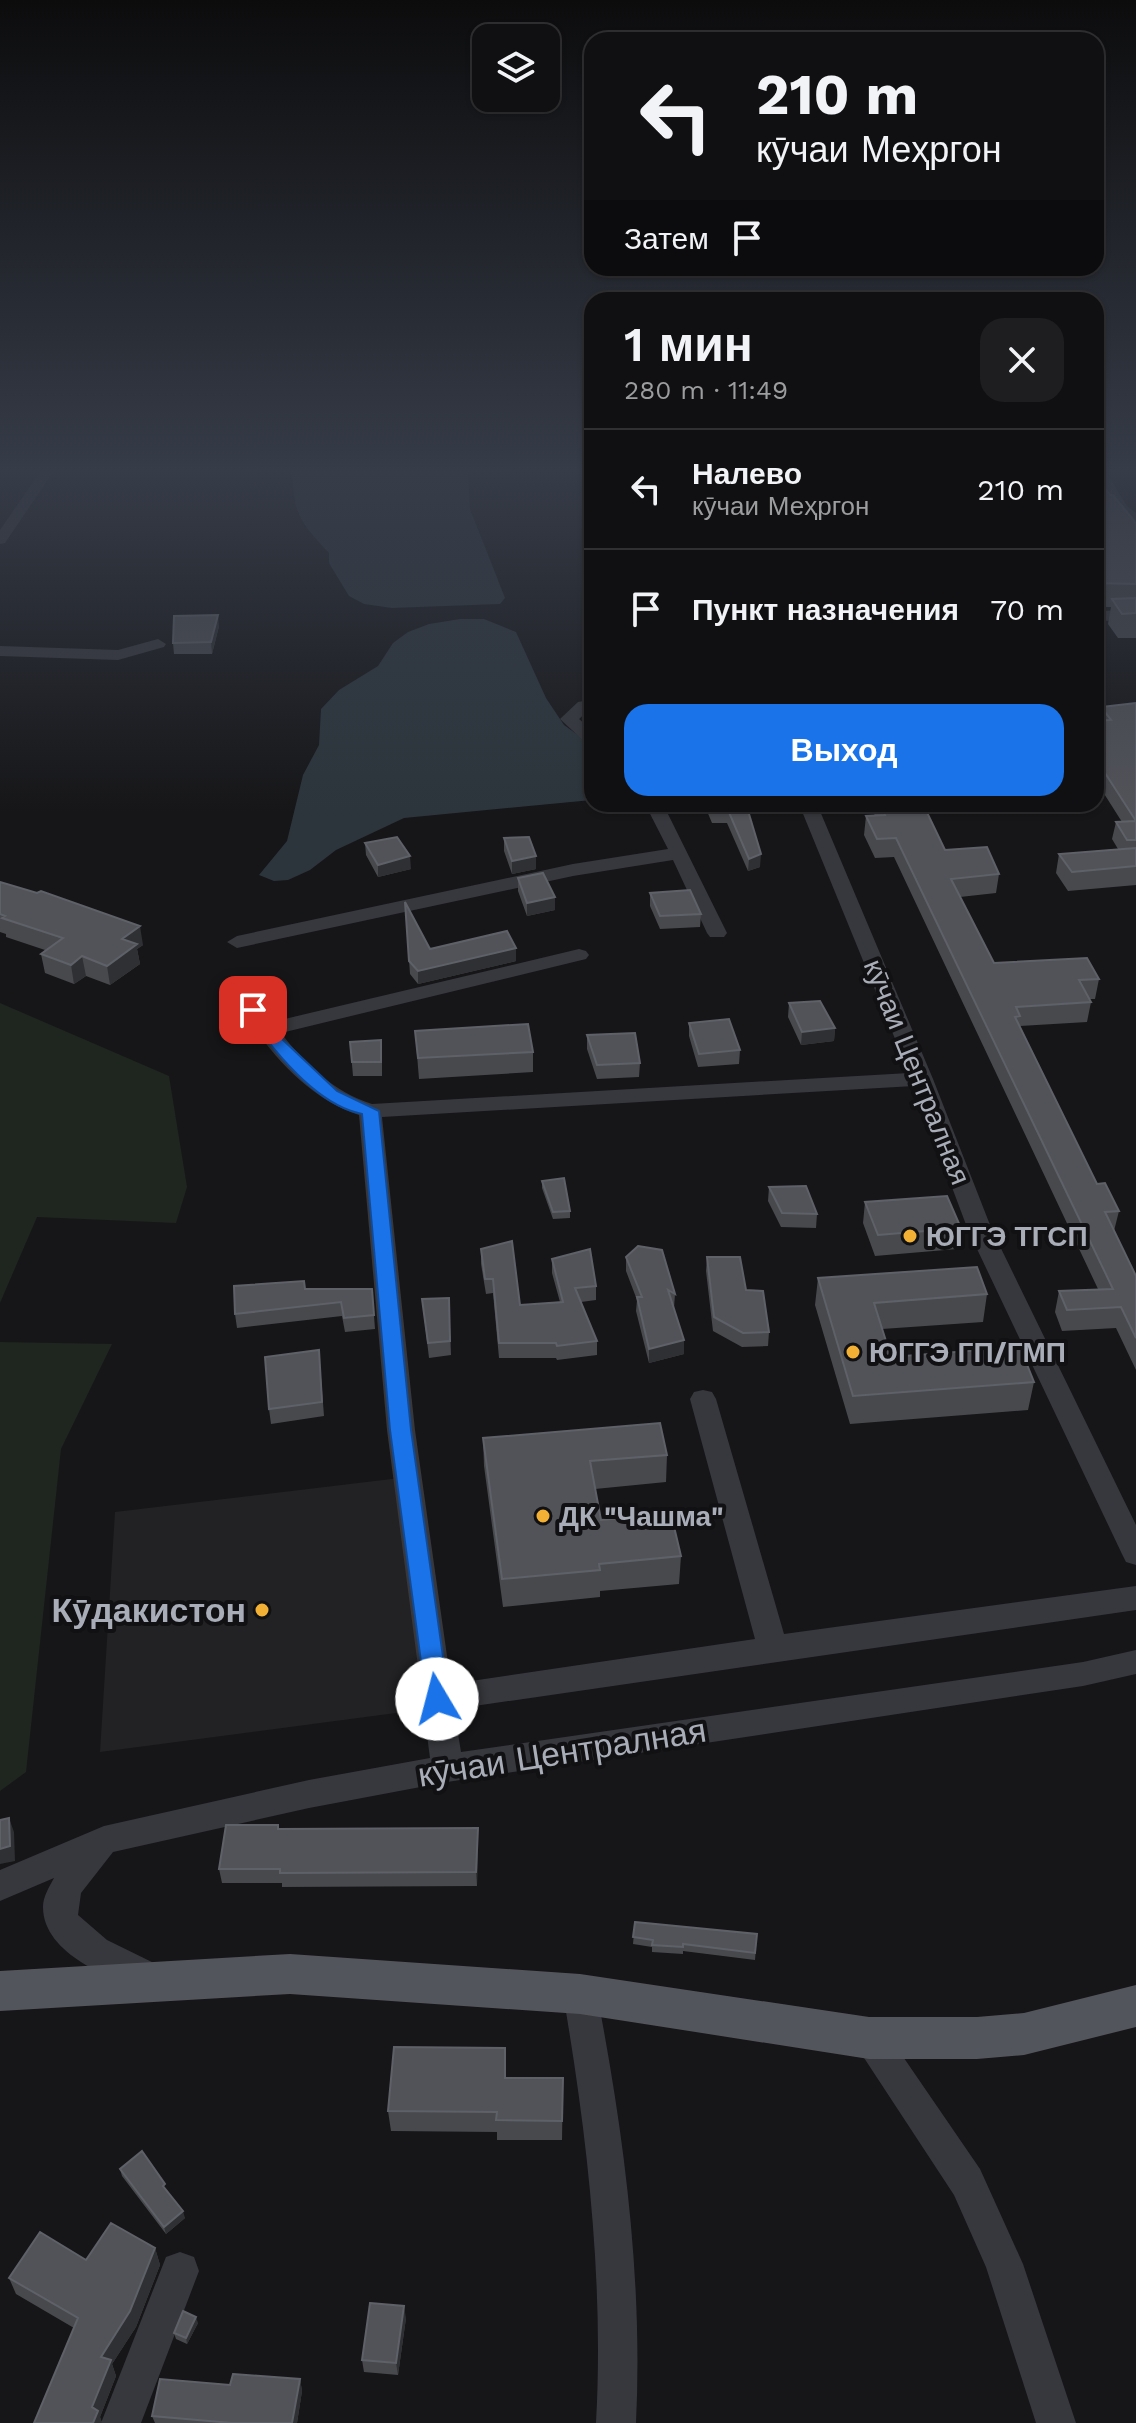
<!DOCTYPE html>
<html lang="ru">
<head>
<meta charset="utf-8">
<style>
  :root { --surface:#101012; --page:#1e1e20; --text:#f1f3f6; --muted:#9c9d9f; --line:#303032; --accent:#1a73e8 }
  body { margin:0; font-family:"Work Sans",sans-serif; background:var(--page); color:var(--text); height:100vh; display:flex; flex-direction:column; font-size:30px; white-space:nowrap }
  * { box-sizing:border-box; margin:0 }
  p { font-size:26px; color:var(--muted) }
  .icon { flex:none; width:44px; height:44px; fill:none; stroke:currentColor; stroke-width:2; stroke-linecap:round; stroke-linejoin:round }
  .map { position:relative; flex:1; overflow:hidden }
  .panel { position:absolute; left:584px; top:292px; width:520px; height:520px; display:flex; flex-direction:column; background:var(--surface); border-radius:24px; box-shadow:0 2px 6px #0004,0 0 0 2px var(--line) }
  .panel>* { flex:none }
  .hud { position:absolute; left:584px; top:32px; width:520px; height:244px; border-radius:24px; box-shadow:0 2px 6px #0004,0 0 0 2px var(--line); background:#101012; color:var(--text); overflow:hidden }
  .fabs { position:absolute; left:472px; top:24px; display:grid; gap:16px }
  .fabs a { display:grid; place-items:center; width:88px; height:88px; border-radius:16px; background:var(--surface); box-shadow:0 2px 6px #0004,0 0 0 2px var(--line); font-size:40px }
  .pin { position:absolute; display:grid; place-items:center; width:68px; height:68px; color:#fff; margin:-34px; border-radius:16px; box-shadow:0 4px 12px #0006 }
  .me { position:absolute; width:88px; margin:-44px; rotate:352deg; stroke-linejoin:round; filter:drop-shadow(0 0 6px #0008) }
  .turn { display:flex; align-items:center; gap:28px; height:168px; padding:0 40px; font-size:36px }
  .turn .icon { width:104px; height:104px; stroke-width:2.5 }
  .turn b { display:block; font-size:56px; line-height:68px }
  .then { display:flex; align-items:center; height:76px; padding:0 40px; background:#0003; gap:16px; font-size:30px }
  .round { display:grid; place-items:center; flex:none; width:84px; height:84px; border-radius:24px; background:var(--page) }
  .summary { display:flex; align-items:center; justify-content:space-between; height:136px; padding:0 40px }
  h1 { font-size:48px; font-weight:600; line-height:60px }
  .cta { display:flex; gap:16px; margin-top:auto; padding:16px 40px }
  .cta a { flex:1; height:92px; border-radius:24px; background:var(--accent); color:#fff; font-size:32px; font-weight:600; line-height:92px; text-align:center }
  ul { padding:0; list-style:none }
  li { display:flex; align-items:center; gap:24px; height:120px; padding:0 40px; border-top:2px solid var(--line) }
  li div { flex:1 }
  li b { display:block; font-size:30px }
  li em { font-style:normal }
  .map>svg:first-child { display:block }
  .built { fill:#222225 }
  .green { fill:#1e261f }
  .water { fill:#2c353c }
  .lines { fill:none; stroke-linecap:round; stroke-linejoin:round }
  .minor { fill:#37383d; fill-rule:evenodd }
  .major { fill:#53555c; fill-rule:evenodd }
  .wall { fill:#47494d }
  .shaded-wall { fill:#2f3033 }
  .building { fill:#525359; stroke:#5f6168; stroke-width:2 }
  .route { fill:#1a73e8; stroke:#114b97; stroke-width:2 }
  .poi-dot { fill:#f2b134; stroke:#111113; stroke-width:3 }
  .labels { text-anchor:middle; dominant-baseline:central; stroke-width:8; stroke-linejoin:round; paint-order:stroke }
  .street-label { font-size:28px; fill:#a8adb8; stroke:#111113 }
  .poi-label { font-size:28px; font-weight:bold; fill:#a8adb8; stroke:#111113; text-anchor:start }
  .near-poi-label { font-size:34px; font-weight:bold; fill:#a8adb8; stroke:#111113; text-anchor:end }
  .near-street-label { font-size:34px; fill:#a8adb8; stroke:#111113 }
</style>
</head>
<body>
<div class="map">
<svg width="1136" height="2423" viewBox="0 0 1136 2423">
  <rect width="100%" height="100%" fill="#161618"/>
  <path class="built" d="M400,1478L426,1709L100,1752L115,1512Z"/>
  <path class="green" d="M0,1003L169,1076L187,1187L176,1223L37,1217L0,1303Z
    M0,1342L112,1344L61,1449L26,1772L0,1791Z"/>
  <path class="water" d="M293,472H468L470,509L505,598L500,604L392,608L364,604L349,596L329,563V553C302,524 292,514 293,472Z
    M460,619H484L516,632L546,698L564,725L592,745V800L404,818L336,850L310,870L288,880L274,881L259,875L287,841L303,775L319,745L321,709L339,690L378,666L393,643L408,632L429,624Z"/>
  <g class="lines">
    <path class="minor" d="M40,472H53L5,543L0,544V530Z
      M1096,472H1106L1127,506L1136,513V524L1117,512L1096,478Z
      M1136,610V620L1096,621V611Z
      M158,639L166,644L164,647L118,660L0,656V646L118,650Z
      M584,701L592,707L579,719L592,730V744L586,743L560,719L578,702Z
      M645,804H663L727,933L724,937H710L707,933L673,860L573,876L237,948L227,942L237,936L573,864L668,849Z
      M799,804H817L933,1079L992,1230L1136,1525V1565L1126,1562L1122,1554L968,1230L914,1086L382,1117L415,1430L451,1684L755,1639L690,1399L694,1392L703,1390L712,1392L716,1399L784,1634L1136,1586V1610L454,1709L461,1752L1083,1662L1136,1650V1674L1083,1686L447,1782L309,1808L113,1852L81,1893L78,1915L107,1940L162,1967L167,1978L162,1989L150,1994C114,1980 43,1955 43,1907C43,1897 49,1887 54,1878L0,1901V1870L104,1826L309,1780L430,1758L387,1430L359,1115C299,1095 262,1041 228,991L231,987H245L272,1022L579,949L586,951L589,955L586,959L281,1033C305,1064 334,1092 372,1104L909,1073Z
      M580,1978L592,1982L597,1994C624,2134 643,2280 636,2423H596C604,2281 587,2134 563,1994L568,1982Z
      M869,2021L882,2026L980,2169L1023,2264L1076,2423H1036L986,2267L954,2195L851,2038L856,2026Z
      M180,2252L194,2257L199,2271L141,2423H101L166,2257Z"/>
    <path class="major" d="M290,1954L580,1974L869,2017H977L1024,2013L1136,1985V2027L1024,2055L977,2059H869L580,2014L290,1994L0,2011V1971Z"/>
  </g>
  <path class="wall" d="M1096,478L1110,495L1136,523V638H1118L1108,624L1111,607H1096Z
    M219,626L212,654H174L173,643Z
    M1136,703V885L1068,891L1056,873L1059,854L1118,849L1112,839L1116,822H1122L1096,781V721H1099L1101,707Z
    M704,804H746L760,867L748,871L727,823H712Z
    M870,804H923L945,850L999,874L996,893L960,897L994,963L1099,979L1095,999H1089L1091,1002L1087,1022L1020,1026L1097,1184L1119,1211L1114,1231L1136,1276V1370L1116,1328L1062,1331L1055,1312L1059,1291L1098,1289L894,857L875,858L864,835L866,816H875Z
    M504,838L536,869L512,874L504,851Z
    M365,843L411,869L378,877L366,855Z
    M518,878L555,897V910L527,916L518,891Z
    M0,882L143,945L137,949L140,964L110,985L86,976L74,984L45,973L41,954L45,950L6,937V934L0,932Z
    M650,893L701,914L700,927L660,929L650,906Z
    M405,902L430,949L516,948V961L418,984L410,974Z
    M789,1003L835,1028L834,1041L801,1045L788,1017Z
    M689,1023L740,1050L739,1064L698,1067L689,1036Z
    M415,1031L533,1052V1072L419,1079Z
    M587,1035L640,1063L639,1077L597,1079L587,1049Z
    M350,1042L382,1053V1076H353Z
    M542,1181L570,1211V1218L553,1219L542,1188Z
    M769,1187L817,1214L816,1228L781,1227L768,1201Z
    M865,1202L961,1228L957,1249L875,1256L863,1223Z
    M481,1249L520,1305L560,1302L552,1273V1259L596,1286V1300L581,1302L597,1341V1355L557,1360L556,1358H499L493,1293L486,1294L481,1264Z
    M626,1257L675,1294L674,1308L684,1354L649,1363L636,1311L637,1300L626,1271Z
    M707,1257L746,1290L769,1332L768,1346L742,1347L713,1331L706,1271Z
    M818,1278L987,1294L983,1322L882,1329L891,1357L1034,1382L1028,1410L850,1424L815,1305Z
    M305,1289H372L375,1329L345,1332L342,1316L237,1328L235,1314Z
    M449,1298L451,1355L429,1358L422,1299Z
    M319,1350L324,1416L271,1424L269,1409Z
    M483,1438L667,1455L666,1482L595,1489L601,1520L681,1556L679,1584L600,1591V1597L503,1607L484,1466Z
    M478,1828L477,1886L282,1887V1883H222L219,1869L279,1829Z
    M635,1922L757,1934L755,1960L683,1951V1954L652,1952V1947L633,1944Z
    M506,2078H563L562,2140H497V2132L391,2131L388,2111Z
    M120,2169L167,2191L185,2218L166,2234L122,2176Z
    M155,2248L160,2265L136,2327L112,2364L116,2376L100,2417L102,2423H34L74,2328L16,2294L9,2278L86,2260Z
    M406,2318L398,2375L364,2372L362,2360Z
    M198,2323L187,2344L176,2339L174,2333Z
    M300,2379L302,2391L297,2423H155L152,2416L230,2385Z"/>
  <path class="shaded-wall" d="M218,615L219,626L212,654L211,642Z
    M761,854L760,867L748,871L749,859Z
    M410,856L411,869L378,877V865Z
    M536,856V869L512,874V861Z
    M555,897V910L527,916V903Z
    M140,926L143,945L137,949L140,964L110,985L107,966L122,939Z
    M516,948V961L418,984V971Z
    M82,956L86,976L74,984L71,965Z
    M835,1028L834,1041L801,1045L802,1032Z
    M684,1340V1354L649,1363V1349Z
    M9,1818L14,1832L15,1861L0,1864V1849Z
    M478,1828V1842L477,1886L476,1872Z
    M183,2211L185,2218L166,2234L164,2227Z
    M155,2248L160,2265L136,2327L112,2364L116,2376L100,2417L102,2423H93L92,2407L101,2357Z
    M404,2306L406,2318L398,2375L396,2363Z
    M196,2317L198,2323L187,2344L186,2338Z
    M300,2379L302,2391L297,2423H292Z"/>
  <path class="building" d="M1096,478L1110,495H1113L1136,523V584L1096,583Z
    M1136,598V613L1122,614L1112,599Z
    M218,615L211,642L173,643L174,616Z
    M1136,703V821L1096,759V721L1111,720L1101,707Z
    M709,804H746L761,854L749,859L728,810L712,811Z
    M880,804H923L945,850L987,847L999,874L951,879L994,963L1087,958L1099,979L1079,980L1091,1002L1016,1007L1020,1016L1015,1017L1097,1184L1105,1183L1119,1211L1105,1212L1136,1276V1338L1121,1307L1067,1310L1059,1291L1113,1289L896,838L877,839L866,816L885,815Z
    M1136,821V840H1127L1116,822Z
    M397,837L410,856L378,865L365,843Z
    M529,837L536,856L512,861L504,838Z
    M1136,848V866L1072,872L1059,854Z
    M543,873L555,897L527,903L518,878Z
    M0,882L37,893L41,891L140,926L122,939L137,944L107,966L82,956L71,965L41,954L63,938L2,918L5,916L0,914Z
    M690,890L701,914L660,916L650,893Z
    M405,902L430,949L507,931L516,948L418,971L409,961Z
    M820,1001L835,1028L802,1032L789,1003Z
    M729,1019L740,1050L699,1054L689,1023Z
    M528,1024L533,1052L418,1058L415,1031Z
    M635,1033L640,1063L597,1065L587,1035Z
    M381,1040V1062H352L350,1042Z
    M564,1178L570,1211L553,1212L542,1181Z
    M806,1186L817,1214L782,1213L769,1187Z
    M947,1196L961,1228L878,1235L865,1202Z
    M512,1241L520,1305L563,1302L552,1259L590,1249L596,1286L575,1288L597,1341L557,1346L556,1343H499L493,1279H485L481,1249Z
    M638,1246L662,1250L675,1294L668,1290L684,1340L649,1349L637,1297H642L626,1257Z
    M707,1257H740L746,1290L763,1291L769,1332L743,1333L714,1317Z
    M977,1267L987,1294L874,1303L891,1357L1020,1347L1034,1382L853,1396L818,1278Z
    M304,1281L305,1289H372L374,1315L344,1318L341,1302L235,1314L234,1286Z
    M449,1298L450,1341L428,1343L422,1299Z
    M319,1350L322,1402L269,1409L265,1357Z
    M660,1423L667,1455L590,1461L601,1520L671,1514L681,1556L599,1564L600,1570L502,1579L483,1438Z
    M9,1818L10,1846L0,1849V1820Z
    M226,1825H278V1829L478,1828L476,1872L280,1873V1869H219Z
    M635,1922L757,1934L755,1953L683,1944V1947L652,1945L653,1940L633,1937Z
    M394,2047L505,2048V2078H563L562,2121L496,2120L497,2112L388,2111Z
    M142,2151L165,2184L163,2186L183,2211L164,2227L120,2169Z
    M111,2223L155,2248L130,2311L101,2357L111,2360L92,2407L98,2411L93,2423H34L78,2318L9,2278L40,2232L86,2260Z
    M370,2303L404,2306L396,2363L362,2360Z
    M183,2311L196,2317L186,2338L174,2333Z
    M233,2374L300,2379L292,2423H232L152,2416L160,2379L230,2385Z"/>
  <linearGradient id="sky" x2="0" y2="1"><stop stop-color="#0c0c0d"/><stop offset="0.58" stop-color="#363c48"/><stop offset="1" stop-color="#363c48" stop-opacity="0"/></linearGradient>
  <rect width="1136" height="812" fill="url(#sky)"/>
  <path class="route" d="M253,1006L258,1007L281,1038L337,1091L379,1111L411,1430L449,1699L445,1706L437,1709L429,1706L426,1699L390,1430L362,1114C316,1105 271,1048 245,1010Z"/>
  <g class="poi-dot">
    <circle cx="910" cy="1236" r="8"/>
    <circle cx="853" cy="1352" r="8"/>
    <circle cx="543" cy="1516" r="8"/>
    <circle cx="262" cy="1610" r="8"/>
  </g>
  <g class="labels">
    <g class="street-label">
      <text transform="translate(917 1072) rotate(68)">кӯчаи Централная</text>
    </g>
    <g class="poi-label">
      <text x="926" y="1236">ЮГГЭ ТГСП</text>
      <text x="869" y="1352">ЮГГЭ ГП/ГМП</text>
      <text x="559" y="1516">ДК "Чашма"</text>
    </g>
    <g class="near-poi-label">
      <text x="246" y="1610">Кӯдакистон</text>
    </g>
    <g class="near-street-label">
      <text transform="translate(562 1752) rotate(-9)">кӯчаи Централная</text>
    </g>
  </g>
</svg>
<div class="fabs">
<a><svg class="icon" aria-label="layers" viewBox="0 0 24 24"><path d="M12 4l9 5-9 5-9-5zM3 14l9 5 9-5"/></svg></a>
</div>
<div class="pin" style="left:253px;top:1010px;background:#d93025"><svg class="icon" aria-label="arrive" viewBox="0 0 24 24"><path d="M6 21V4h12l-3 4 3 4H6"/></svg></div>
<svg class="me" style="left:437px;top:1699px" viewBox="-20 -20 40 40"><circle r="19" fill="#fff"/><path d="M0-13L10 11 0 6-10 11z" fill="#1a73e8"/></svg>
<div class="hud">
<div class="turn"><svg class="icon" aria-label="left" viewBox="0 0 24 24"><path d="M17 20v-9H6M10 6l-5 5 5 5"/></svg><div><b>210 m</b>кӯчаи Меҳргон</div></div>
<div class="then">Затем<svg class="icon" aria-label="arrive" viewBox="0 0 24 24"><path d="M6 21V4h12l-3 4 3 4H6"/></svg></div>
</div>
<section class="panel">
<div class="summary"><div><h1>1 мин</h1><p>280 m · 11:49</p></div><a class="round"><svg class="icon" aria-label="close" viewBox="0 0 24 24"><path d="M6 6l12 12M18 6L6 18"/></svg></a></div>
<ul>
<li><svg class="icon" aria-label="left" viewBox="0 0 24 24"><path d="M17 20v-9H6M10 6l-5 5 5 5"/></svg><div><b>Налево</b><p>кӯчаи Меҳргон</p></div><em>210 m</em></li>
<li><svg class="icon" aria-label="arrive" viewBox="0 0 24 24"><path d="M6 21V4h12l-3 4 3 4H6"/></svg><div><b>Пункт назначения</b></div><em>70 m</em></li>
</ul>
<div class="cta"><a>Выход</a></div>
</section>
</div>
</body>
</html>
